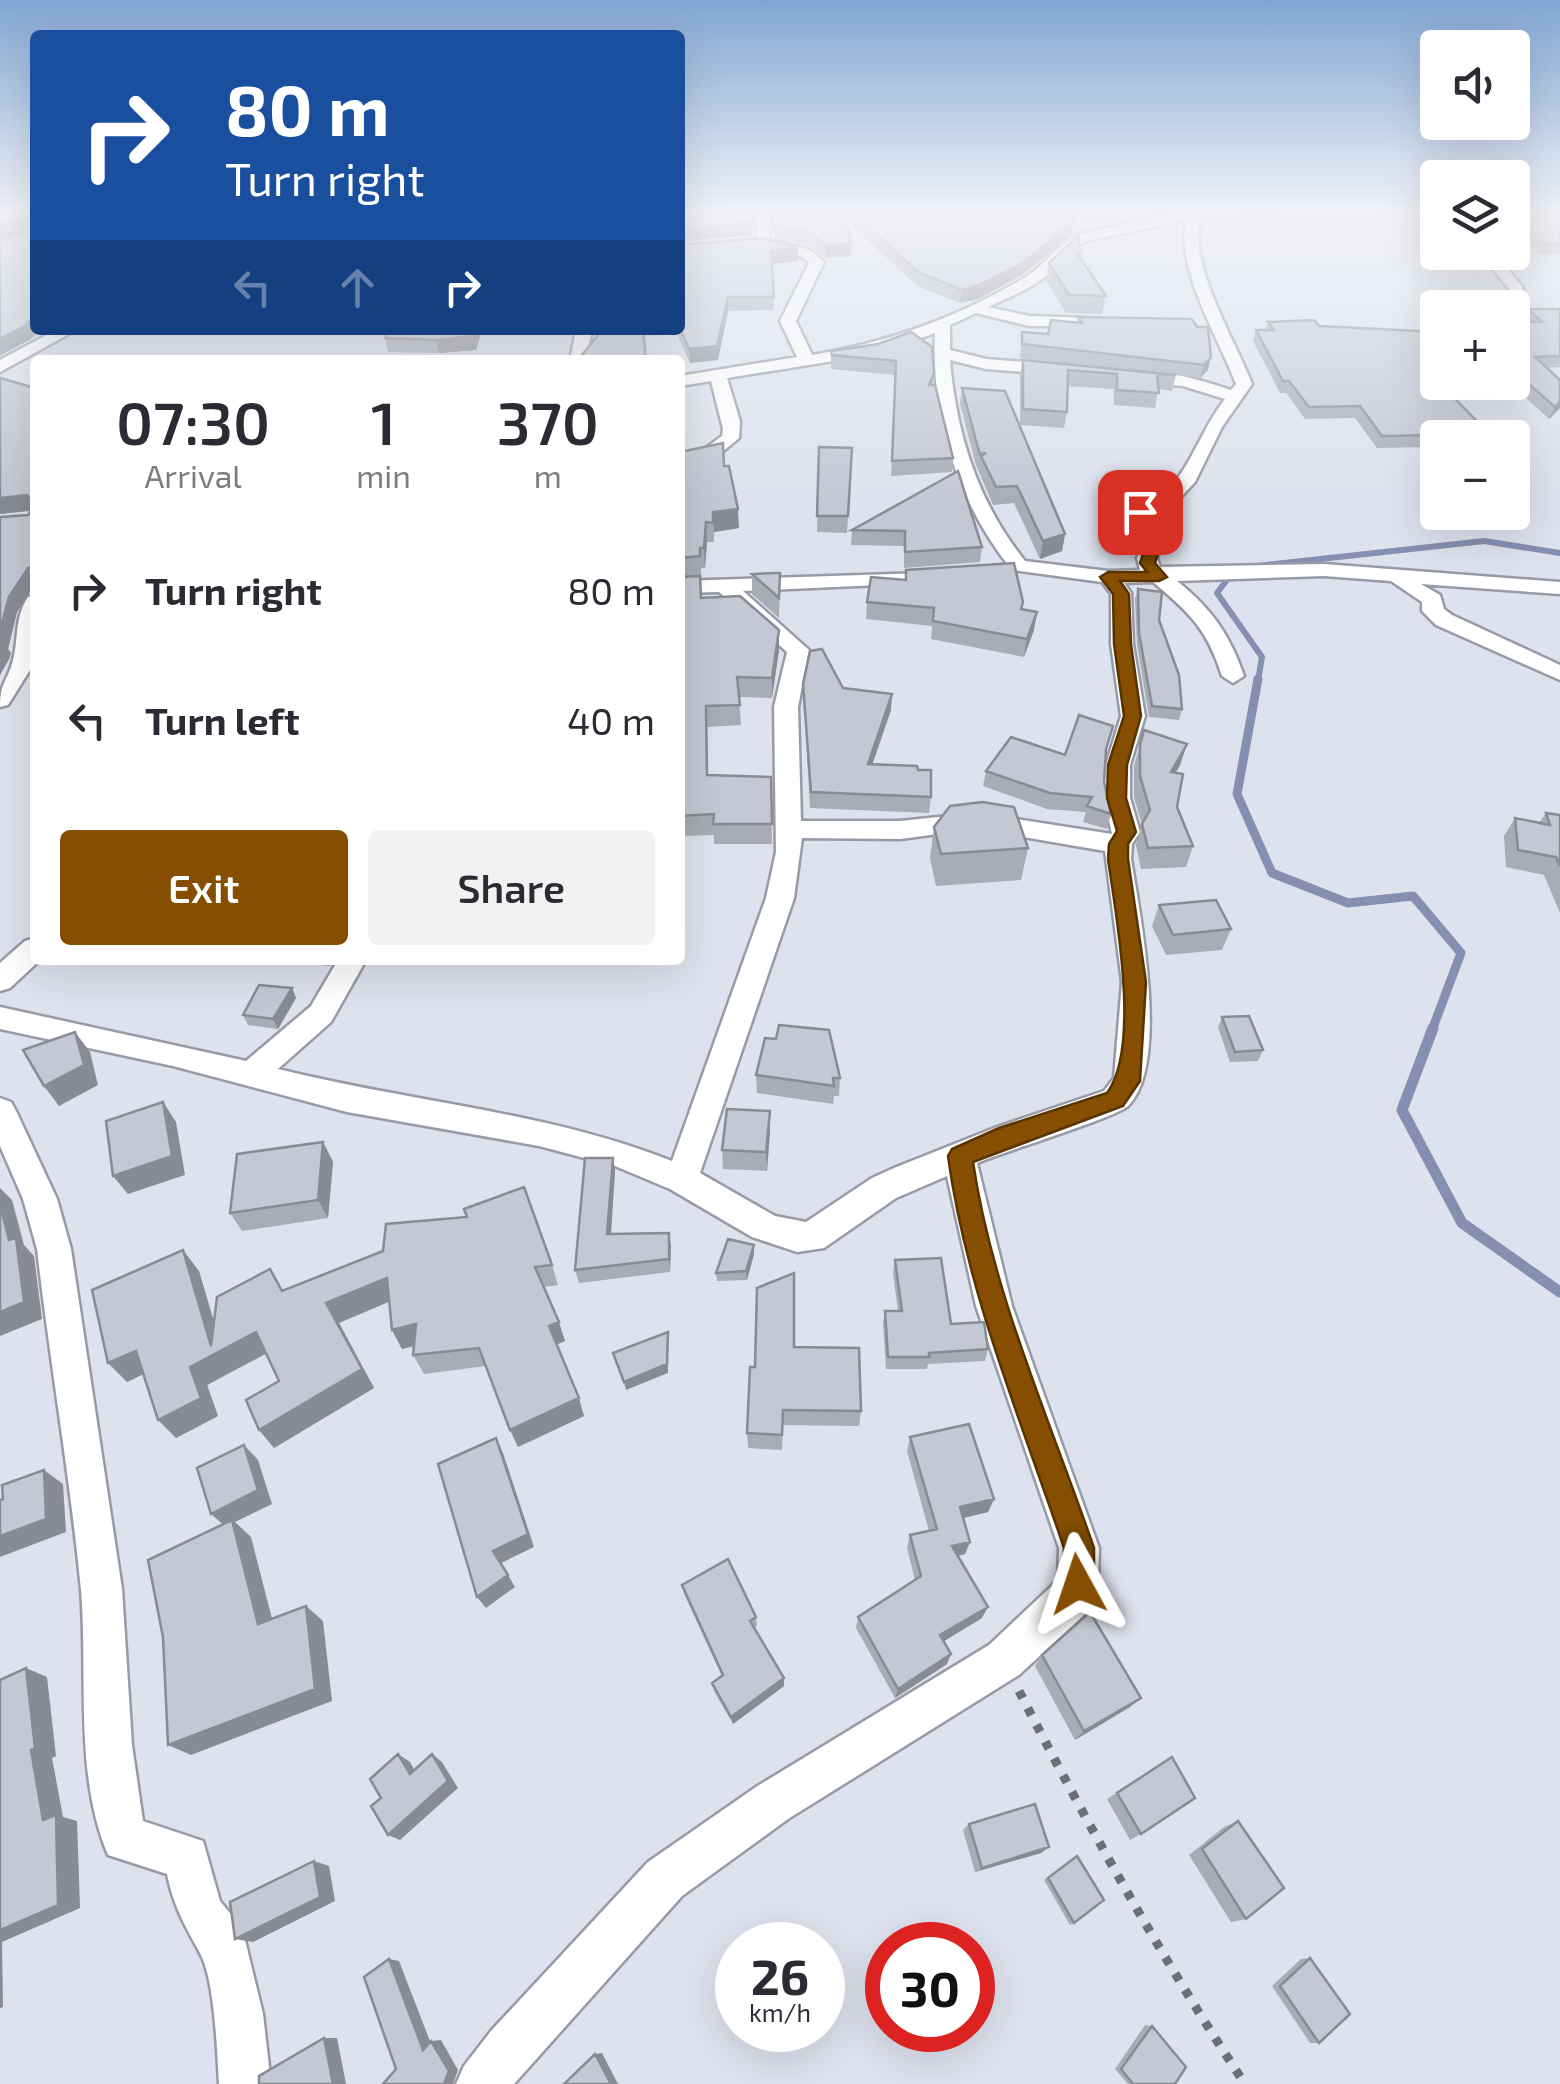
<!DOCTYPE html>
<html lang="en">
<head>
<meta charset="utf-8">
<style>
  :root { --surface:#fff; --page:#f2f2f3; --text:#2b2b33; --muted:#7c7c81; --accent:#864e00 }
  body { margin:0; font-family:"Exo 2",sans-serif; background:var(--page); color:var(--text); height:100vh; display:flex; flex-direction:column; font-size:38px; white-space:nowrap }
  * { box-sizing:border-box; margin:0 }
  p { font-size:32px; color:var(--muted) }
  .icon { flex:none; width:55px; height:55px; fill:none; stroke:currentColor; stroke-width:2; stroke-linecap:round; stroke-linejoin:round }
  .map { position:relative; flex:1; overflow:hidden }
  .drawer { position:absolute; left:30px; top:355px; width:655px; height:610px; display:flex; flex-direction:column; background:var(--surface); border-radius:10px; box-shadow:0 10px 40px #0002 }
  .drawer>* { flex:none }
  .guide { position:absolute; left:30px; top:30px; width:655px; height:305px; border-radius:10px; box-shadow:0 10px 40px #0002; background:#1a4fa0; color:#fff; overflow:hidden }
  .controls { position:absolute; left:1420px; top:30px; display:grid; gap:20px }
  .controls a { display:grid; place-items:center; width:110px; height:110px; border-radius:10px; background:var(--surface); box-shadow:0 10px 40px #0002; font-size:50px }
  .speed { position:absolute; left:715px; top:1922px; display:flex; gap:20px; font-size:50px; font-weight:700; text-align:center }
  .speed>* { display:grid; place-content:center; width:130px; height:130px; border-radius:50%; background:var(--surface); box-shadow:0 10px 40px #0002; line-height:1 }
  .speed small { font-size:25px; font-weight:400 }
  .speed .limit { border:15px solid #d22; background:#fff; color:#111 }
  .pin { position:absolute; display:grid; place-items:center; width:85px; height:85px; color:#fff; margin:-42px; border-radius:20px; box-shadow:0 5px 15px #0006 }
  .me { position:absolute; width:110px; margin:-55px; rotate:355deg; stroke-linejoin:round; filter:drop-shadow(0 0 8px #0008) }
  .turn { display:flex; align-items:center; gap:35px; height:210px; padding:0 30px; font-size:45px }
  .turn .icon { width:130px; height:130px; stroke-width:2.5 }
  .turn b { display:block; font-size:70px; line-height:85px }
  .lanes { display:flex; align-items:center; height:95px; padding:0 30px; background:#0003; justify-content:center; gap:50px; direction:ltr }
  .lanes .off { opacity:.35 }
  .eta { display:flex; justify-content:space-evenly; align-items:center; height:170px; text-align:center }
  .eta b { font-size:60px; font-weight:600; line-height:70px }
  .action { display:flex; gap:20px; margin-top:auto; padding:20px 30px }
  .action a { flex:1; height:115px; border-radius:10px; background:var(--accent); color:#fff; font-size:40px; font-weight:600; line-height:115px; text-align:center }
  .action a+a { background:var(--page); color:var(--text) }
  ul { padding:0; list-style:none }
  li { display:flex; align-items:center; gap:30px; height:130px; padding:0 30px }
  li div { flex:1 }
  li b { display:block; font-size:38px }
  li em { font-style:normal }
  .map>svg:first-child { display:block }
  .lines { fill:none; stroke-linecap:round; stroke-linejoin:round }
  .stream-far2 { stroke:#878fb0; stroke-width:6 }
  .stream-far1 { stroke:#878fb0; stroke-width:9 }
  .stream { stroke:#878fb0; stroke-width:11 }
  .minor-casing { stroke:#989ba7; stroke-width:5 }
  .path { stroke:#6d6f77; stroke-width:9; stroke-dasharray:8 11; stroke-linecap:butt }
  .minor { fill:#fff; fill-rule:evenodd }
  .wall { fill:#a9abb6 }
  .shaded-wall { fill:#898b94 }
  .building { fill:#c4c7d4; stroke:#898b94; stroke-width:2.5 }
  .route { fill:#864e00; stroke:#573300; stroke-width:2.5 }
</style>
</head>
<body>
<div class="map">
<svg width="1560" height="2084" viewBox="0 0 1560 2084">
  <rect width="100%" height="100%" fill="#dee2ee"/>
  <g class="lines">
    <path class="stream-far2" d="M1248,567L1484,541L1560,553
      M1233,572L1217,593L1262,657L1258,681"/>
    <path class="stream-far1" d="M1258,679L1237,794L1272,873L1348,903L1413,896L1461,953L1432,1030"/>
    <path class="stream" d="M1433,1028L1402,1110L1462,1223L1560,1292"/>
    <g class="minor-casing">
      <path id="minor" d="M756,210H770L769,239L810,250L824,262L796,321L812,355C889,342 957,318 1024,278C1045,266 1056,245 1077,235L1190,210H1290L1201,218C1186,261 1236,342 1252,384L1222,427L1195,482L1181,497L1149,513L1166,535L1157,558L1160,567L1324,564L1560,582V594L1421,584L1440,595L1444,609L1452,615L1560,665V680L1436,625L1422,611V602L1391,581L1324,576L1177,581C1211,608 1230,635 1244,676L1233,683L1222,676C1207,629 1190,613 1153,582L1124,583L1131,593L1133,644L1145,716L1130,765V798L1140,832L1132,844L1131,859C1140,914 1170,1065 1128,1106C1117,1117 1003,1152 977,1163L1012,1306L1099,1548L1098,1584L1085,1614L1019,1675L788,1819L682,1896L514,2084H456L464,2066L491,2031L648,1862L756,1787L989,1645L1058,1580L1059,1548L976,1306L947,1176L896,1198L824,1248L797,1252L752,1237L670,1189L615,1166L539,1146L347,1112L173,1066L0,1029V1007L246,1061L311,1006L338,960H366L331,1022L278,1069C409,1102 546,1111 672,1161L766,898L776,852L774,707L787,652L719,592L680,593V581L954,572L957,576L954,580L947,582L743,591L809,650L798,707L801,821H900L977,813L1112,834L1104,798L1106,765L1121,716L1111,644V594L1102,582L1012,570C958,503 931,419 935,333L877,354L727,378L740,421L739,438L715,458L680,468V457L703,450L722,436L723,429L711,381L680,386V376L797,357L780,321L809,263L800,256L757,244ZM1187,220C1173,264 1220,341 1236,384L1231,390C1207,382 1146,362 1126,376L1134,381L1183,386L1225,399C1206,423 1197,450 1180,475C1167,494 1144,494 1129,512L1146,535L1137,558L1140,570L1108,571L1025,561C978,503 956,433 950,360L986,369L1063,375L1071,370L1063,365L986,359L950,350V325L976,313L1029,326H1094V320L1089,318L1029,316L988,307C1005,299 1024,292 1039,281C1057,269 1067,250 1086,241ZM977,829L1105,851L1122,982L1114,1078L1104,1091L997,1127L894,1168L872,1178L806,1222L775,1216L700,1173L794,898L802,838L900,839Z
        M1479,252H1494L1523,288V294H1513Z
        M56,330H76L0,372V360Z
        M576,330H592L586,360H570Z
        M35,595V662L8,705L0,707C0,681 8,681 13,660C19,637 14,619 28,597Z
        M35,938V960H40L10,988L0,991V963L25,941Z
        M0,1098L11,1102L16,1111L57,1199L71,1249L122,1589L132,1745L143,1821L203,1841L220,1901L238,1923L245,1940L263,2014L271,2084H219C217,2051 215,1981 200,1953C185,1926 173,1905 167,1874L108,1855C74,1775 88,1675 81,1590C70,1476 50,1363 37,1249L23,1199L0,1146Z"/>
    </g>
    <path class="path" d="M1019,1691C1090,1829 1159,1954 1245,2084"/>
    <use href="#minor" class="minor"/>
  </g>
  <path class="wall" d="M773,210H1072V234L1022,275L978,299L960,303L917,286L847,221L851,243V256L825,258L811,246L773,236Z
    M1371,210H1390L1386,224Z
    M1512,210H1560V253L1540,254L1512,230Z
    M1078,236L1081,253L1080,258L1106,296L1102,314L1066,313L1046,280L1049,263Z
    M680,245L798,248V261L772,264L774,310L728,311L718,360L690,363L675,330H680Z
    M1528,309H1560V367L1547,368L1560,380V408L1549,419L1509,382H1512V321L1525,322L1524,320Z
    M1078,317L1192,319L1208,370L1200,378L1176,375L1172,391L1158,389L1155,408L1114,405V389L1067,386V412L1064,428L1020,425V375L1023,360L1155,373L1020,358L1022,332L1048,334L1077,323Z
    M1433,317L1438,318V382L1450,384L1448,391L1493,438H1438V452L1431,447L1377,448L1355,418L1305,419L1286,393H1280L1253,341L1256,330H1266L1268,322L1431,332L1429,329Z
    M388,330H482L476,350L439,353L388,352L385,338Z
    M878,344L934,373L933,385L953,458L952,472L891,476L895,375L831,369V351Z
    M0,378L35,388V584L17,612L8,649L11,653L9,659L0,675V517L28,515L31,511L0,514Z
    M962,388L1065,534L1062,551L1040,559L1014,503L993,505L976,465L960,404Z
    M819,447L852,448L847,533L817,532Z
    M680,452L724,466L739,528L714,532V542H707L705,568H701V598L779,630V650L772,698L739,697L741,725L707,727L708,775L771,777L772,844H714V835L680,836Z
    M958,471L982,547L980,562L904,568V546L851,545L852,530Z
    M906,570L1022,609L1034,630L1024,657L931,639L932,626L866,619L867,602L905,580Z
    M780,573L779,618L752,594V574Z
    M1138,589L1159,620L1182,709L1179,720L1149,717L1137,644L1135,599Z
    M803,684L843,688L891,710L872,764L918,770L931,797L929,813L810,808Z
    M1144,730L1187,744L1180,765L1176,773L1177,807L1193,846L1186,867L1141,869L1136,845L1142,825L1134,797V766Z
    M1106,752L1104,782L1111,814L1107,829L1083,822L1086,812L1047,809L983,786L986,771L1065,755Z
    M1546,813L1560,815V913L1544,875L1506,867L1504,836L1515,818L1539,823Z
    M934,827L1028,848L1021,880L936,886L930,858Z
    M1159,905L1231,929L1222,950L1166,955L1152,926Z
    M291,960H333L330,966L292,962Z
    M292,988L296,998L278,1029L248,1025L243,1015Z
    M1222,1017L1263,1050L1258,1061L1230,1062L1218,1027Z
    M776,1039L840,1078L839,1096H834L833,1104L757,1093L756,1075Z
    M770,1111V1131L767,1171L723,1169L722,1150Z
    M323,1142L333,1162L328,1218L242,1231L230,1213Z
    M613,1158L615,1171L611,1234L671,1246L670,1272L579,1283L575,1270Z
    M754,1245V1254L747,1280L717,1281L716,1273Z
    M895,1260L951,1324L988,1349L985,1361L928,1364L927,1369H886L883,1323L885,1311H898L893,1273Z
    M552,1265L558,1285L544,1287L565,1341L556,1345L584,1416L518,1447L486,1366L424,1374L413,1355L414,1346L402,1349L392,1330L389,1301L339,1323L374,1388L274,1448L279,1381L266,1354L207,1385L218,1416L176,1438L143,1374L127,1382L199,1271L214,1322L284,1290Z
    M794,1347L861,1411L859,1426L783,1425L782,1450L748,1448L747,1433L755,1367Z
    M910,1437L994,1499L988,1512L963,1518L965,1554L958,1556L982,1618L944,1641L947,1664L895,1698L856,1628L858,1617L915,1580L907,1548L910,1535L929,1531L907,1451Z
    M682,1585L756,1617L757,1626L754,1628L784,1678V1686L733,1724L714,1691L712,1683L722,1676L684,1594Z
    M1042,1655L1130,1707L1075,1740L1035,1666Z
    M1172,1757L1141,1834L1130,1840L1107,1799Z
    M1238,1821L1246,1919L1231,1922L1189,1855L1224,1827Z
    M969,1824L1049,1847L1041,1853L975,1872L963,1830Z
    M1077,1856L1074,1923L1070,1925L1044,1880Z
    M1310,1958L1319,2043H1310L1272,1986L1301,1959Z
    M1145,2025L1152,2026L1175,2084H1128L1115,2069Z"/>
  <path class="shaded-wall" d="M752,210L751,235L680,242V230Z
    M29,218L34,230L0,238V224Z
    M1074,221L1072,234L1022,275L978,299L960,303L962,290Z
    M851,243V256L825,258L826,245Z
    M798,248V261L771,264V251Z
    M728,297V311L718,360L690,363L689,349Z
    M35,316V330H41L31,339L0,356V339Z
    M475,330H482L476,350L439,353L436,340Z
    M1211,357L1208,370L1200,378L1204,365Z
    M1560,402V408L1549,419L1555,407Z
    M27,495L35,510L0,514V498Z
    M738,509L739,528L714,532L713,512Z
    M706,522L707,542L705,568L704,548Z
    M1065,534L1062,551L1040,559L1043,541Z
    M28,568L35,584L17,612L8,649L11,653L9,659L0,675V630L9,597Z
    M1037,612L1034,630L1024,657L1027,639Z
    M779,630V650L772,698V678Z
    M892,694L891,710L867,780L868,764Z
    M1187,744L1180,765L1164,793L1171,772Z
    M292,988L296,998L278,1029L273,1019Z
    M75,1032L90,1052L98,1085L59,1106L44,1086Z
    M163,1102L176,1122L185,1175L128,1194L113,1176Z
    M770,1111V1131L767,1171L766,1152Z
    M323,1142L333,1162L328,1218L318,1200Z
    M613,1158L615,1171L610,1247L607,1234Z
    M0,1188L12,1200L24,1245L34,1256L42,1319L0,1336V1312L9,1240L0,1204Z
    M669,1233L671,1246L670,1272L669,1259Z
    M754,1245V1254L747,1280L746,1271Z
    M183,1250L199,1271L222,1350L256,1332L270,1351L207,1385L218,1416L176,1438L158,1420L190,1367L211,1346Z
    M387,1278L398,1298L339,1323L374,1388L274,1448L259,1430L326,1303Z
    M559,1322L565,1341L555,1345L549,1326Z
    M416,1324L426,1343L402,1349L392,1330Z
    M668,1332V1373L626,1390L624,1382Z
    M136,1351L154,1369L127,1382L108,1363Z
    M579,1398L584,1416L518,1447L510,1430Z
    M496,1438L503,1453L534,1547L501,1563L515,1587L486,1608L477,1597L493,1551Z
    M244,1445L258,1460L272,1504L235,1522L251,1537L277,1638L258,1624L226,1527L211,1514Z
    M44,1470L63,1484L66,1532L0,1557V1536Z
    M994,1499L988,1512L955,1520L960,1507Z
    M970,1542L965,1554L948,1558L952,1546Z
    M306,1606L323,1621L332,1701L191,1755L168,1745Z
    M988,1607L982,1618L936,1646L940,1635Z
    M951,1654L947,1664L895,1698L898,1689Z
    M26,1668L47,1677L56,1756L52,1758L63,1817L77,1821L80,1908L2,1942L3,2007L0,2008V1930L43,1820L31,1750Z
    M784,1678V1686L733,1724L731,1717Z
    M1141,1698L1130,1707L1075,1740L1084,1731Z
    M398,1754L410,1762L421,1782L410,1774Z
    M432,1754L442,1762L458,1788L400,1840L388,1835Z
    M1049,1847L1041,1853L975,1872L982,1868Z
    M314,1861L329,1866L335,1901L253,1942L235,1939Z
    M389,1959L399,1961L433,2049L423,2050Z
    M324,2038H337L346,2084H333Z
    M441,2040L458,2070L453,2084H444L431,2041Z
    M602,2053L618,2084H611L595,2054Z"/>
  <path class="building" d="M0,210H35V316L25,326L0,339V239L30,233L34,221L29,218L0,224Z
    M680,210H752L751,222L680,230Z
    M773,210H845L851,243L826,245L811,234L773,224Z
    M849,210H1072L1074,221L1024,262L979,285L962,290L918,272Z
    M1512,210H1560V244L1544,245L1512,219Z
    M1078,236L1081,253H1077L1106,296L1069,295L1049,263Z
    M763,238L798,248L771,251L774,297H728L717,346L689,349L680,329V245Z
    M1528,309H1560V356L1535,357L1560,380V402L1555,407L1512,369V321L1542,322Z
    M1078,317L1192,319L1197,327H1208L1211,357L1204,365L1022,344V332L1048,334L1051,320L1082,323Z
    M1314,320L1319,326L1438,332V382H1449L1450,384H1441L1493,438H1439L1436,435L1382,436L1360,406L1309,407L1289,381H1283L1256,330H1274L1268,322Z
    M388,330H475L473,336L436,340L385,338Z
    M602,330H643L646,360H578Z
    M911,332L932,347L934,373L929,385H935L953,458L892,461L896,361L832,355L831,351L878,344Z
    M1023,360L1176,375L1157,374L1159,393L1117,390V374L1068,370L1067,412L1023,409Z
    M0,378L35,388V568H28L9,597L0,630V517L28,515L31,511V499L27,495L0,498Z
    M962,388L1005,391L1065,534L1043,541L1017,486L996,487L981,456L986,453L980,454L978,448Z
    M723,443L724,466H729L738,509L713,512V523L706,522L704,548H700V556L680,558V452Z
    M819,447L852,448L848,516H817Z
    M958,471L982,547L905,552V531L852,530Z
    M1014,563L1023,602L1021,609L1037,612L1027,639L933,621L934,608L867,602L871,577L906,580V570Z
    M780,573L779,598L752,574L776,573Z
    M700,576L701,598L740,596L779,630L772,678L737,677L740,705L706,706L707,775L771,777L772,824H713L714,814L680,816V577Z
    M1138,589L1162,592L1159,620L1179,675L1182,709L1152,706L1139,633Z
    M822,649L843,688L892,694L868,764L917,766L918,770H931V797L811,792L803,684L810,651Z
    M1079,715L1113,726L1106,749L1104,782L1111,814L1087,806L1092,797L1050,793L986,771L1011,737L1065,755Z
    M1144,730L1187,744L1171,772L1183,774L1177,807L1193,846L1148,848L1142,824L1150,810L1140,776V745Z
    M982,802L1014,807L1028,848L941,854L934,827L950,806Z
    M1546,813L1560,815V866L1556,857L1518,850L1515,818L1550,825Z
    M1216,900L1231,929L1173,935L1159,905Z
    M259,985L292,988L273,1019L243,1015Z
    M1249,1016L1263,1050L1235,1052L1222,1017Z
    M779,1025L829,1030L840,1078H833L834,1086L756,1075L765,1038L776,1039Z
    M75,1032L84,1065L44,1086L23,1050Z
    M163,1102L172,1156L113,1176L106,1121Z
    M727,1109L770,1111L766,1152L722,1150Z
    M323,1142L318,1200L230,1213L237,1154Z
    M585,1158H613L607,1234L669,1233V1259L575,1270Z
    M524,1187L552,1265L535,1267L559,1322L549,1326L579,1398L510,1430L479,1348L413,1355L416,1324L392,1330L387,1278L326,1303L362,1369L259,1430L246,1400L279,1381L256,1332L190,1367L201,1398L158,1420L136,1351L108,1363L92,1290L183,1250L211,1346L217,1297L270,1269L282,1291L383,1251L386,1224L467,1217L464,1209Z
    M0,1204L9,1240L16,1238L24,1302L0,1312Z
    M728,1239L754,1245L746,1271L716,1273Z
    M941,1258L951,1324L984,1322L988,1349L929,1353V1357H888L885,1311H902L895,1260Z
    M794,1273V1347L859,1348L861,1411L783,1410L782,1435L747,1433L750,1367H755L757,1288Z
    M668,1332L667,1364L624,1382L613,1353Z
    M969,1424L994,1499L960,1507L970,1542L952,1546L988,1607L940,1635L951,1654L898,1689L858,1617L921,1576L910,1535L937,1529L910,1437Z
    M496,1438L528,1534L493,1551L508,1575L477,1597L438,1464Z
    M244,1445L258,1490L211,1514L197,1468Z
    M44,1470L46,1519L0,1536V1500L3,1499L2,1485Z
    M232,1520L258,1624L306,1606L315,1689L168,1745L163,1637L148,1560Z
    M728,1559L756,1617L750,1621L784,1678L731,1717L712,1683L723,1675L682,1585Z
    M1090,1612L1141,1698L1084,1731L1042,1655Z
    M26,1668L35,1748L31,1750L43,1820L56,1815L58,1905L0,1930V1680Z
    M398,1754L410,1774L432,1754L448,1781L388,1835L371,1806L381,1798L370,1779Z
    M1172,1757L1195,1798L1141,1834L1117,1793Z
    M1035,1804L1049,1847L982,1868L969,1824Z
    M1238,1821L1284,1888L1246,1919L1202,1849Z
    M1077,1856L1104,1900L1074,1923L1048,1878Z
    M314,1861L320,1897L235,1939L230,1902Z
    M1310,1958L1350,2014L1319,2043L1280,1986Z
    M389,1959L423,2050L431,2041L449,2071L444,2084H383L396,2069L364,1977Z
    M1152,2026L1186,2067L1175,2084H1133L1121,2069Z
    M324,2038L333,2084H259V2076Z
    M595,2054L611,2084H564Z"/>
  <linearGradient id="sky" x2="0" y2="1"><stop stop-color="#81a5d2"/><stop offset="0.42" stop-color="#f0f2f7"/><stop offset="1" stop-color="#f0f2f7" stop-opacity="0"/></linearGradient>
  <rect width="1560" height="502" fill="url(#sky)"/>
  <path class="route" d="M1140,508L1145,509L1164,535L1155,563L1167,577L1159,581H1120L1129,594L1131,644L1141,716L1127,765L1126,798L1136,832L1128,844V859L1146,982L1140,1081L1123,1106L973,1162C992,1292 1051,1423 1094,1548V1584L1089,1594L1078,1599L1068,1594L1063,1584L1064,1548C1021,1420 966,1290 948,1156L952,1149L999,1128L1107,1093C1141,1047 1116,915 1108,859L1109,844L1117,831L1107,798L1108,765L1124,716L1114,644L1113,594L1100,577L1108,572H1147L1140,563L1149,535L1132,512Z"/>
</svg>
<div class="controls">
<a><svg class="icon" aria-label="sound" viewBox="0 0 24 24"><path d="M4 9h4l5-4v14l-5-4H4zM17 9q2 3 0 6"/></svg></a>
<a><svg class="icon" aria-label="layers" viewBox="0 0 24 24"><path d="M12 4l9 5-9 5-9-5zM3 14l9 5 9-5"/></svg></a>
<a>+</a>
<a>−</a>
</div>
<div class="speed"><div>26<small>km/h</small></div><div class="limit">30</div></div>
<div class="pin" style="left:1140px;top:512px;background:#d93025"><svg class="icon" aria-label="arrive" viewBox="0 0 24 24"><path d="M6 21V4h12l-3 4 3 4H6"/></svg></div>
<svg class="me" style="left:1078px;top:1584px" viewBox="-20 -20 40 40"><path d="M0-17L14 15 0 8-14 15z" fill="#864e00" stroke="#fff" stroke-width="4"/></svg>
<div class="guide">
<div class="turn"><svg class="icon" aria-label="right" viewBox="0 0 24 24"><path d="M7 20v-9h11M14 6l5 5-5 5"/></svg><div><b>80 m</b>Turn right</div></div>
<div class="lanes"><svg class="icon off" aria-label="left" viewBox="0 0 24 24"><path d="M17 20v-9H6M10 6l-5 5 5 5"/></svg><svg class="icon off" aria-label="ahead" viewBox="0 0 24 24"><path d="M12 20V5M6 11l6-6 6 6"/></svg><svg class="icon" aria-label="right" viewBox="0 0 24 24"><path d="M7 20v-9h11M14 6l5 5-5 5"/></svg></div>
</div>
<section class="drawer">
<div class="eta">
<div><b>07:30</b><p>Arrival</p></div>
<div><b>1</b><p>min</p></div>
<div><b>370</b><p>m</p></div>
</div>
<ul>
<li><svg class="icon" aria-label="right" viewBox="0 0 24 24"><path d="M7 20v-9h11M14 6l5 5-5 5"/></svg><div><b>Turn right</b></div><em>80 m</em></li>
<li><svg class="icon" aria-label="left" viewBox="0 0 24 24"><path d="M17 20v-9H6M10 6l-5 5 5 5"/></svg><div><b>Turn left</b></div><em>40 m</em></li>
</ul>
<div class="action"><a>Exit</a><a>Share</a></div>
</section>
</div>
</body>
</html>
